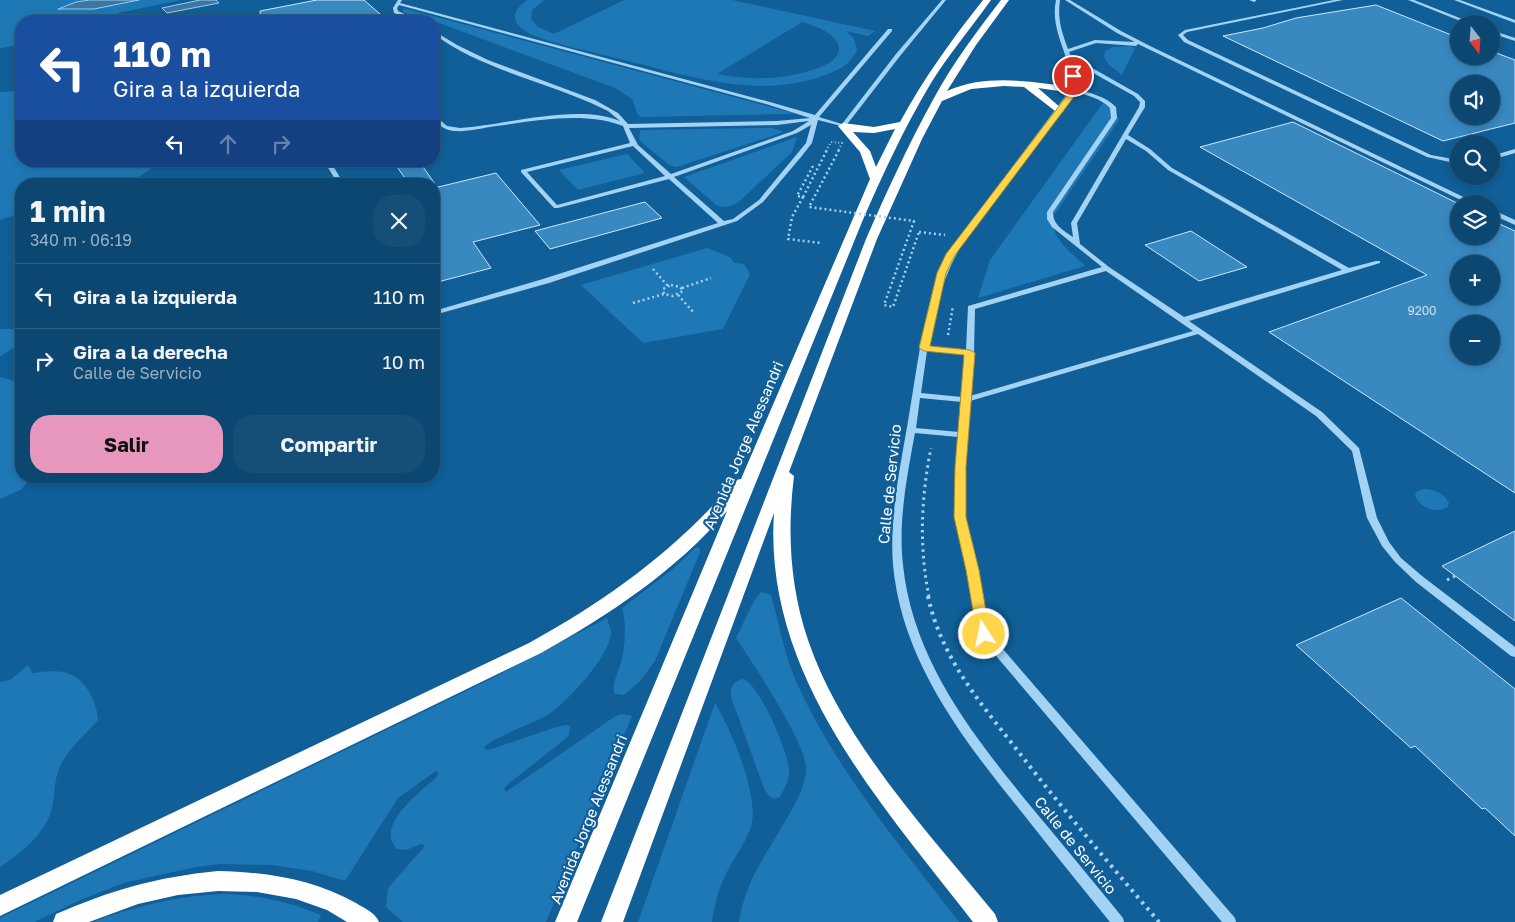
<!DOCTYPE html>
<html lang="es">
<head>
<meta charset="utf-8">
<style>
  :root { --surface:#0c4772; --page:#154e77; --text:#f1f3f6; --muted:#9ab2c4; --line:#2c5f84; --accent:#e797bd }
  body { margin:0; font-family:"Golos Text",sans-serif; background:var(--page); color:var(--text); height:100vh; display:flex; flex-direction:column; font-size:19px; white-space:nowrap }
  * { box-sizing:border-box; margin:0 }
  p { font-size:16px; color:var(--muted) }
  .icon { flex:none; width:28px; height:28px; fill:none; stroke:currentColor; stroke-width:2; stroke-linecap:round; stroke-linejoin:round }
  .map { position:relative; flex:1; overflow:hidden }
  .sheet { position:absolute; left:15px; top:178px; width:425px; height:305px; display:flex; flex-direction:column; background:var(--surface); border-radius:20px; box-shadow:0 2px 8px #0003,0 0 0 1px var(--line) }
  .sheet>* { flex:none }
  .guide { position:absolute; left:15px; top:15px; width:425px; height:152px; border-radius:20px; box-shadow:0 2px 8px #0003,0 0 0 1px var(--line); background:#1a4fa0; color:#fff; overflow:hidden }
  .needle { width:32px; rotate:163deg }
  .controls { position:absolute; left:1450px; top:15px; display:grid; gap:10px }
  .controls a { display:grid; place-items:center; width:50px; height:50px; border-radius:50%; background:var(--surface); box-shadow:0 2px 8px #0003,0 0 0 1px var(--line); font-size:25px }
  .pin { position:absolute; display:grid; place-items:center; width:42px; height:42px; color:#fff; margin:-21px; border:2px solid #fff; border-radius:50%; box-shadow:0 1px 5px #0007 }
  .me { position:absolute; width:55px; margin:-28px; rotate:349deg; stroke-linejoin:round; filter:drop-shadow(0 0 4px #0008) }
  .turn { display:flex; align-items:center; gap:18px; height:105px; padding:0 15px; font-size:22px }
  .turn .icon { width:65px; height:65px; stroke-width:2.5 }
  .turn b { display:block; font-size:35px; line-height:42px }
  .lanes { display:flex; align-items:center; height:48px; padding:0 15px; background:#0003; justify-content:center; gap:25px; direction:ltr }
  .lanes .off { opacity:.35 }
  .round { display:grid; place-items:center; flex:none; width:52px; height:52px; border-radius:20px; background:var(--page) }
  .overview { display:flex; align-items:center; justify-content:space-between; height:85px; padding:0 15px }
  h1 { font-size:30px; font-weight:700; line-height:38px }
  .primary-button { display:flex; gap:10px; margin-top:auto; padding:10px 15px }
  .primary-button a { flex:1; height:58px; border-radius:20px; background:var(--accent); color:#111; font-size:20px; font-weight:700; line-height:58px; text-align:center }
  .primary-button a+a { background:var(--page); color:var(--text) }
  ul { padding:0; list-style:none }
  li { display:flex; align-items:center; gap:15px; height:65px; padding:0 15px; border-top:1px solid var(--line) }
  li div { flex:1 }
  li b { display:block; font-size:19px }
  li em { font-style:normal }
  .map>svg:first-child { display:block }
  .green { fill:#1f78b6; fill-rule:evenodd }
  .water { fill:#3e769f; stroke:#93d0f7 }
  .building { fill:#3988c0; stroke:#cae9fe; fill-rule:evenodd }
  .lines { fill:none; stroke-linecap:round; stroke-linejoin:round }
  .path-far2 { stroke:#a2d2f4; stroke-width:2.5; stroke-dasharray:2 3; stroke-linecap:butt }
  .path-far1 { stroke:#a2d2f4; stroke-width:3; stroke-dasharray:2.5 4; stroke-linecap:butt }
  .path { stroke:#a2d2f4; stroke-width:4; stroke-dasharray:3 5; stroke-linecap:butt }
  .minor { fill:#a2d2f4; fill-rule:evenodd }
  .highway { fill:#fff; fill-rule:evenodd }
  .path-bridge-far1 { stroke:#a2d2f4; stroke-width:2; stroke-dasharray:1 2.5; stroke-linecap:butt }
  .path-bridge { stroke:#a2d2f4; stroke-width:2.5; stroke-dasharray:2 3; stroke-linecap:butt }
  .route { fill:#ffd54a; stroke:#a68a30 }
  .labels { text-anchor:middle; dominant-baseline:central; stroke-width:4.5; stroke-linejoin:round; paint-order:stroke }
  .number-label { font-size:12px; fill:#cee1ef }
  .street-label { font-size:15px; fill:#fff; stroke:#105f98 }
</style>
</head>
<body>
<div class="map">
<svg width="1515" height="922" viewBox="0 0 1515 922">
  <rect width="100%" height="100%" fill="#105f98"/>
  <path class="green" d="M0,0H90L63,6L64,10L94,9L139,0H181L118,13L127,21H21V45L0,48Z
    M527,0H544L532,10L531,19L538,27L554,34L624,0H732L875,31L868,36L846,31L854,39L857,50C851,64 839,70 825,75C757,101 683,74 616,58C588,51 559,45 532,35C513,25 508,14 527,0ZM802,22C841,32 858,57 809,71C780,80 747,80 717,74Z
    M403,8L793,113V114L641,117L638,115L632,99L615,88L434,21L410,15L403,12Z
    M1129,46L1135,48L1122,75L1108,64L1104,57L1105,51L1113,47Z
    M21,91V161H152L153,164L150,170L126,184H21V213L0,220V92Z
    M1103,103L1114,110L1119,120L1052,218C1051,238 1072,253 1085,266L978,298L990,260Z
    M772,128L784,132L677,167L669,165L639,140L640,130Z
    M797,137L792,152L741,200C734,206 725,209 716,205L684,177Z
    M627,154L645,173L578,190L559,170Z
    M707,248L730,257L734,263L744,264L750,274L723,329L643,343L581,285Z
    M0,329H21V344L0,356Z
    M0,377L21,383V476H32L22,489L0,499Z
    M1423,489C1434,489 1444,493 1449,503L1448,507C1436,514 1419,508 1415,495L1416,492Z
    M699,547L700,552L655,661L640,681L624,695L615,694C611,685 618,673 621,663C625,647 627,624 622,608L674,568L695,548Z
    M761,592L771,595C779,623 784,652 795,679C835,769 899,844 959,922H739C744,888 759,865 777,835C788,815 805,793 806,769C807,744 752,662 736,638L754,601Z
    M607,618C608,623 611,628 611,633C610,656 565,705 546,716C533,723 491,739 484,747L487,750L492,749L556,727L566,725L570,726L569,735L564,740L512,781L504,788L506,792L614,717L621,714L632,716L546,922H403L386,907L388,888L425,846L421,844L406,850L397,849C374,826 421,791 436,778L439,773L436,771L398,798L345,881L312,871L272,865L220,864L196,867L123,883L78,901L34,922H0V918L491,679Z
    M28,665L32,673C55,670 74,668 88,690C94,701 97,708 98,720C84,736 64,752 58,772C54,783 55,795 52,807C47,833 21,853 0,867V682L10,680Z
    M744,679C761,688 791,756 789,775C788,783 783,790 780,797L774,799L768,795L764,788L731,697C730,687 733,681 744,679Z
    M715,703C731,729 760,797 751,827C745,845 732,860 724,878C718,891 714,907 712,922H638Z
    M224,894C258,895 290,902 321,915L318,922H92C135,907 178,895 224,894Z"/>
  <path class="water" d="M90,0H139L94,9H58L76,2Z
    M200,0H216L219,3L167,13L162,8Z"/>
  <path class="building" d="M317,0H364L388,21H261L260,11Z
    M1376,5L1459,38V56H1491V51L1515,60V123L1443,141L1223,36L1263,28L1296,18ZM1459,84H1491V116H1459Z
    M1293,122L1459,204V236H1491V220L1515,231V493L1269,332L1427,275L1200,147ZM1459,264H1491V296H1459ZM1459,324H1491V356H1459Z
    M393,161H419L435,184H409Z
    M496,173L540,225L473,242L491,268L434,283V188Z
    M645,202L662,218L550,249L535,231Z
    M1191,231L1247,267L1199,281L1145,245Z
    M1515,531V621L1442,566Z
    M1401,598L1515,689V836L1485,808L1482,809L1415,746L1411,748L1296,645Z"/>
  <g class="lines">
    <path class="path-far2" d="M813,166L797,196L803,197L792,217L788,239L821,243
      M919,232L945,235
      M653,269L668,286
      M671,285L680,287L683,291L673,296L664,294L663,289Z
      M682,288L711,278
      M678,295L694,313
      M633,303L664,294
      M948,335L953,306"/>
    <path class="path-far1" d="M1447,580L1455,576
      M929,597C919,547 921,498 931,448"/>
    <path class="path" d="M928,596C941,659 983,706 1021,755C1065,812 1112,867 1159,922"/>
    <path class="minor" d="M398,0H402L400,3L770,102L815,115L888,29H892V31L819,117L842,124L896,54L942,0H946L900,56L845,127L818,120L812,143L801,157L763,202L737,221L549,283L434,315V311L543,279L718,223L669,179L558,208H554L521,172V170L630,143L623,126C584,111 536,121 496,126C482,128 468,132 454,131C445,130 440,126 434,120V115L447,126L460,128C507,125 576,103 620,121L608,111L591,103C541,81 477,67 434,34V31L457,45L488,60L595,100L618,113L628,124L777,121L810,118L766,104L399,5L397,8L398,11L420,21H414L394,13L393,8ZM809,121L793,131L671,174L638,145L629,128L777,125ZM811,125L806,143L759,200L733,219L724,221L674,177L797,133ZM633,146L665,176L557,205L527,172Z
      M1056,0H1060C1057,18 1062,33 1068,49L1095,40L1135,42L1117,33L1065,0H1070L1121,31L1150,46L1478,204H1469L1138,44L1136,46L1096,43L1069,52L1071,56L1138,94L1145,101V107L1128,135L1150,149L1172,168L1349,268L1376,261H1380V263L1189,321L1322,412L1359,448L1377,518L1389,542L1401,558L1422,576L1515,647V657L1511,656L1416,582L1395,562L1382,546L1367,518L1352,451L1316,416L1198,334L970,401L964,467L965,517L978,570L989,633L1235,918L1236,922H1222L980,637L968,570L955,517L956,467L958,437L915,433C907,476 898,521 903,565C913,661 974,737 1033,809C1063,845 1093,881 1123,918L1124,922H1110C1081,886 1052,851 1024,815C964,741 902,662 893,565C889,513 902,460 910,409C921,346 924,295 959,238L1070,90C1074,58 1049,33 1056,0ZM1072,61L1134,96L1140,102L1139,107L1071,223L1073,237C1063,230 1053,225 1053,212L1117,118L1116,107C1105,96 1090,93 1076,89L1077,80ZM1074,92C1087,95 1100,98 1110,108L1111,118L1047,212V219L1052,227L1102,267L968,306L966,350L928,346C934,307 945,272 965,239ZM1126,139L1146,151L1168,170L1342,270L1184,317L1109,267L1080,244L1077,223ZM1106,271L1193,331L970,396L974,353L975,309ZM927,351L966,355L962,397L921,393ZM920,398L962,402L959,432L916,428Z
      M1249,0H1256V1L1254,2Z
      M1334,0H1343L1187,32L1183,35L1188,40L1431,155L1459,160V164L1427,157L1184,42L1178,35L1185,30Z
      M1408,0H1414L1475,24H1468Z
      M1454,0H1460L1515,20V23Z
      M1491,30L1515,38V41L1491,33Z
      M1515,149V153L1491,160V156Z
      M324,161H330L344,184H338Z
      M1491,209L1515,220V225L1491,214Z"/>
    <path class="highway" d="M983,0H991C971,28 949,54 931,83C904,128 883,174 862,222L577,922H555L727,511C676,571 609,615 541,653L0,916V895L529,643C609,599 676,550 736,480L741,479L870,179L860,152L838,126L843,123L874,127L900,122C924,78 952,39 983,0ZM895,129L876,167L870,151L853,132L874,133Z
      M1001,0H1009L976,45L947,91C987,73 1032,82 1073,87L1078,90L1073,93L1038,88L1062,109L1064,111L1059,114L1024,87L1004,86L971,89L942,101L922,139L877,239L789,472L794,476C787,532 790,587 808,640C842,741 929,833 995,914L998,922H973C881,803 763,675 774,513L623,922H601L866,239C887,191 909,143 934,98C953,63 977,31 1001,0Z
      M218,871C266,872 313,879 356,903C365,909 375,912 379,922H347L327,910L296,899L257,892L218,891L178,895L138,904L89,922H53L56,914C112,890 156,877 218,871Z"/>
    <path class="path-bridge-far1" d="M826,151L831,142L842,143L838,151"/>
    <path class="path-bridge" d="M839,150L809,207L914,221L884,305L893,307L919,232
      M803,197L827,150"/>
  </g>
  <path class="route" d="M1073,74L1076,76L1078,85L1073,98L955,255L946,273L930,346L970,350L975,353L966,467V517L979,570L990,634L988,638L984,640L979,638L977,634L966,570L954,517L955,467L964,355L924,351L919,348L937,273L946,254L1066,97L1071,85L1070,76Z"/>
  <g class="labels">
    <g class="number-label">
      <text x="1422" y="310">9200</text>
    </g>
    <g class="street-label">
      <text transform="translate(743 445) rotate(-67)">Avenida Jorge Alessandri</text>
      <text transform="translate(889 484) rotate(-84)">Calle de Servicio</text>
      <text transform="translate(588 819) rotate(-68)">Avenida Jorge Alessandri</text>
      <text transform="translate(1076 845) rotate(51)">Calle de Servicio</text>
    </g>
  </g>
</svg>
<div class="controls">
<a><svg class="needle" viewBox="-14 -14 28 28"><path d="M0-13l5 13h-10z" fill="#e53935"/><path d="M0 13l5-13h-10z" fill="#9ab2c4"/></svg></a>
<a><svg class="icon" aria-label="sound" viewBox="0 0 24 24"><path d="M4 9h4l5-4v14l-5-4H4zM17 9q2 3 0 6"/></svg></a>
<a><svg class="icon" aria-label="search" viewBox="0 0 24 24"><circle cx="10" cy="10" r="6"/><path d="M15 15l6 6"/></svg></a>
<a><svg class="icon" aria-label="layers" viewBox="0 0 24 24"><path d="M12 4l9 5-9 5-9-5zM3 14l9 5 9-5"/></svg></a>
<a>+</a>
<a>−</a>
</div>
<div class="pin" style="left:1073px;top:76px;background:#d93025"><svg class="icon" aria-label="arrive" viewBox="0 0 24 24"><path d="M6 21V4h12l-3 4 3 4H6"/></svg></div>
<svg class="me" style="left:984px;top:634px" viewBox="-20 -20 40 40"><circle r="17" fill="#ffd54a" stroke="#fff" stroke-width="3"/><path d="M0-11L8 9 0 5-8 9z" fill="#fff"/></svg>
<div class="guide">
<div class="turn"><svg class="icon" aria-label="left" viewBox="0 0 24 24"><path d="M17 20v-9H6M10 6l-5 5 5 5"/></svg><div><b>110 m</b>Gira a la izquierda</div></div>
<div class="lanes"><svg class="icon" aria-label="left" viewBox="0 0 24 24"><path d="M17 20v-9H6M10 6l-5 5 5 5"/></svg><svg class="icon off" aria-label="ahead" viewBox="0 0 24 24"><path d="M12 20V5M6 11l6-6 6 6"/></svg><svg class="icon off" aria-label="right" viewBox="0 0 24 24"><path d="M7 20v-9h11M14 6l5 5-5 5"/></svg></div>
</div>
<section class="sheet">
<div class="overview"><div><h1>1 min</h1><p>340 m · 06:19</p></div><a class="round"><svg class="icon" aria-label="close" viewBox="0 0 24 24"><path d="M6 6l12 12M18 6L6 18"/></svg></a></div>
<ul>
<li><svg class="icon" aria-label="left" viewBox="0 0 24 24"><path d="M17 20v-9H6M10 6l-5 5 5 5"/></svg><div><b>Gira a la izquierda</b></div><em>110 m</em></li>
<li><svg class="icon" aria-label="right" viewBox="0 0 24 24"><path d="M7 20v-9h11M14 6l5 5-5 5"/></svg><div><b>Gira a la derecha</b><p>Calle de Servicio</p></div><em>10 m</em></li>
</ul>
<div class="primary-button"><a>Salir</a><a>Compartir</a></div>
</section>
</div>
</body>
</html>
